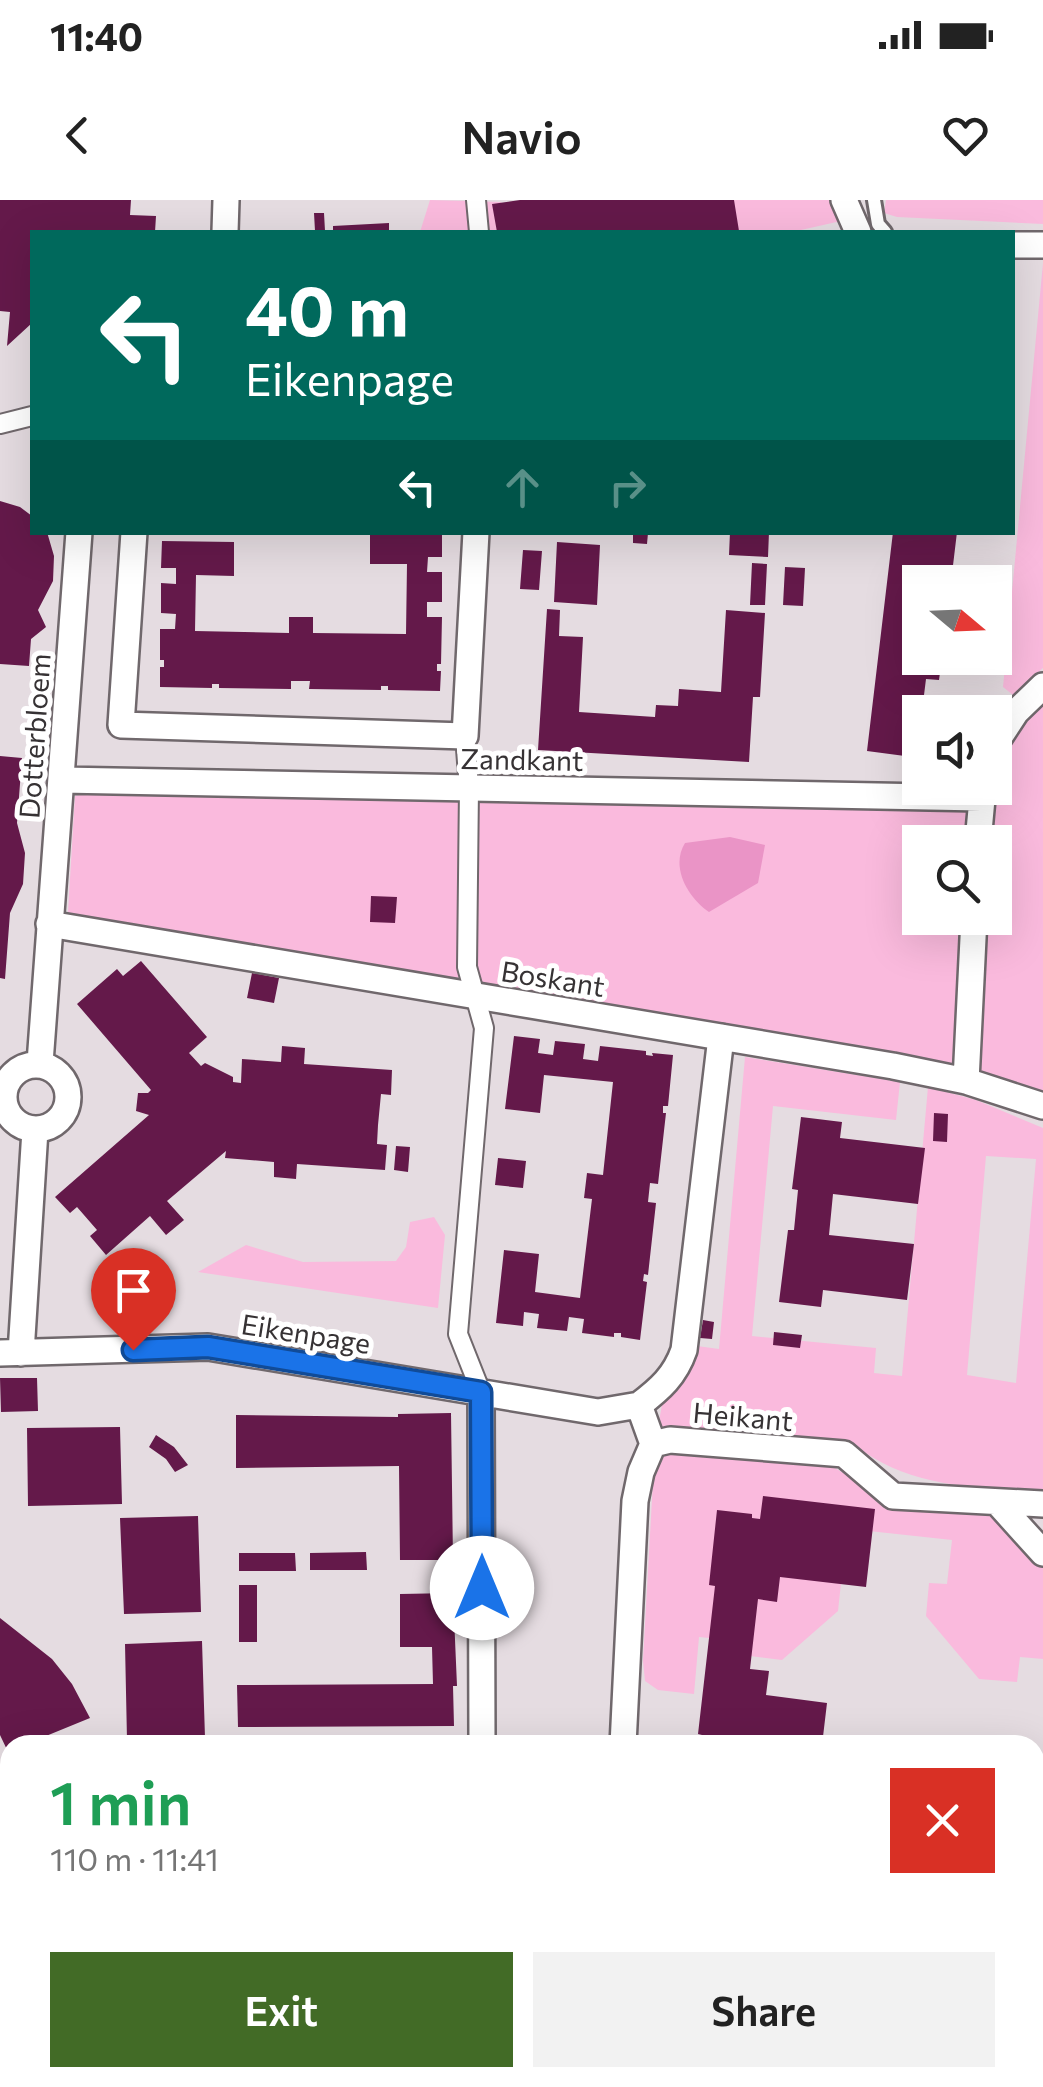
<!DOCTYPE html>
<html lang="en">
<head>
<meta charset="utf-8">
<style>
  :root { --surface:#fff; --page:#f2f2f2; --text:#222; --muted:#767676; --accent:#426b26 }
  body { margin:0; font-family:Commissioner,sans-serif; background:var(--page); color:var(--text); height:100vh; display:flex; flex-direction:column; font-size:38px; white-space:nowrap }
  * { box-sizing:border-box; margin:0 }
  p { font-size:32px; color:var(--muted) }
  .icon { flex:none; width:55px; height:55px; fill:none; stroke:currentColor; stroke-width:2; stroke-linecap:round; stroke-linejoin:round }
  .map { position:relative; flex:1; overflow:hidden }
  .side { position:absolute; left:0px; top:1535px; width:1045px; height:352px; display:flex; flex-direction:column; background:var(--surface); border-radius:30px 30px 0 0; box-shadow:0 10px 40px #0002 }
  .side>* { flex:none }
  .top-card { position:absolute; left:30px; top:30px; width:985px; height:305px; border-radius:0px; box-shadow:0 10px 40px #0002; background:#00695c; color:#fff; overflow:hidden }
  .needle { width:65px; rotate:109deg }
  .buttons { position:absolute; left:902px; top:365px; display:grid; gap:20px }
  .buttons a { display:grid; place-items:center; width:110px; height:110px; border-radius:0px; background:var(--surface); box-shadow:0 10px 40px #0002; font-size:50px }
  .pin { position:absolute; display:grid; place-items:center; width:85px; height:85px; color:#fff; margin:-102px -42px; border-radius:50% 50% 50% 0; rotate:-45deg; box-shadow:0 0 10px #0007 }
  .pin .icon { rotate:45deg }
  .me { position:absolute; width:110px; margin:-55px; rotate:0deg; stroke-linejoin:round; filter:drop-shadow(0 0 8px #0008) }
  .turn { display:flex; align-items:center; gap:35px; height:210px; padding:0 50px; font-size:45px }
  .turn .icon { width:130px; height:130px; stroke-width:2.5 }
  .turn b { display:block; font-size:70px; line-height:85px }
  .lanes { display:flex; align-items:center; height:95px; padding:0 50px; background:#0003; justify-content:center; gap:50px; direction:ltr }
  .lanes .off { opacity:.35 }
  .round { display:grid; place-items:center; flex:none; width:105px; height:105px; border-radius:0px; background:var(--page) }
  .headline { display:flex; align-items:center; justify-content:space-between; height:170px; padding:0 50px }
  h1 { font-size:60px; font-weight:600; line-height:75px; color:#1e9e55 }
  .cta { display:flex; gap:20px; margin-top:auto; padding:20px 50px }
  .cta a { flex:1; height:115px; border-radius:0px; background:var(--accent); color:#fff; font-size:40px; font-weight:600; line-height:115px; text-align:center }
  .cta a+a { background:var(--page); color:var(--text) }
  .status { display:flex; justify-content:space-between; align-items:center; height:70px; padding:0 50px; background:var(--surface); direction:ltr }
  .status svg { height:28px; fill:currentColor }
  header { display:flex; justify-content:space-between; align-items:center; height:130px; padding:0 50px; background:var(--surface); font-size:45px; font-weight:600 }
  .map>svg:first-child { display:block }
  .green { fill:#fabadd; fill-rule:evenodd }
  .water { fill:#ea94c6 }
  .building { fill:#64194a }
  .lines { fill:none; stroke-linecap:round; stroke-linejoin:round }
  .service-casing { stroke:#70686c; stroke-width:18 }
  .pedestrian-casing { stroke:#70686c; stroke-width:22 }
  .minor-casing { stroke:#70686c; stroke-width:30 }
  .service { stroke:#fff; stroke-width:12 }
  .pedestrian { stroke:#fff; stroke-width:18 }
  .minor { stroke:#fff; stroke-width:25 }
  .route-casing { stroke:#114b97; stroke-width:25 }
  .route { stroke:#1a73e8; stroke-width:18 }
  .labels { text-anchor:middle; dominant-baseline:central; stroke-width:10; stroke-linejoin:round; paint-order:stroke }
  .street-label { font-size:28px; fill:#363234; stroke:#fff }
</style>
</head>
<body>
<div class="status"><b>11:40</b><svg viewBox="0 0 49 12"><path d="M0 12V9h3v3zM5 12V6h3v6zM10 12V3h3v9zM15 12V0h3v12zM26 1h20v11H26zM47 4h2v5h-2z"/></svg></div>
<header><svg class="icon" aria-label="back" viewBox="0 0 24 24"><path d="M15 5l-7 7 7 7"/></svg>Navio<svg class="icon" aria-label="heart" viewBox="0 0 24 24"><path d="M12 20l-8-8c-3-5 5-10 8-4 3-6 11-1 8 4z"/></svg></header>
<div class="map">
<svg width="1043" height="1887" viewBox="0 0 1043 1887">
  <rect width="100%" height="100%" fill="#e5dce1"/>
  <path class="green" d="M430,0L501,2L513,32H420Z
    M547,0H860L859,9L850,19L792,32H539L530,8Z
    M886,0H1043V24L897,17L884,13Z
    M1043,63V468L1013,495L1003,487Z
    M1043,495V901L980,874L983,718H995V642H989L998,568L1009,541Z
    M86,593L972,608L969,642H920V718H964L960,866L81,717L68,712L75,596Z
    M745,857L900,882L896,920L773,906L752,1136L876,1148L874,1173L902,1176L928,887L976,900L1043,928V1294C978,1287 908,1288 855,1245L658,1227L663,1199L688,1175L697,1146L719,1149ZM986,956L1036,959L1016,1183L967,1175Z
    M434,1017L445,1035L438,1108L198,1072L246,1045L303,1062L396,1061L406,1047L410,1022Z
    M666,1250L830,1265L860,1283L999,1313L1043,1364V1459L1020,1457L1017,1482L979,1479L926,1416L929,1383L947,1384L952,1340L832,1327L842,1374L838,1411L782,1460L750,1456L751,1442L699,1437L694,1494L658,1490L645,1481L643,1461L653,1281L657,1260Z
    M1035,1590L1043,1591V1677L1035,1687Z
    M1043,1711V1887H1011L1008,1878H1035V1721Z
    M295,1878H372L368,1887H296Z
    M548,1878H713L712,1887H551Z
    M842,1878H981L978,1887H841Z"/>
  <path class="water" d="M730,637L765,645L758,683L709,712C688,698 670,667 685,643Z"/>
  <path class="building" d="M0,0H131L130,15L156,16L155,32H32V123L7,146L10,112L0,111Z
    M520,0H734L739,31L497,32L492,4Z
    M314,13H324L325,31H315Z
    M389,23V32H333V26Z
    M0,301L20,307L32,316V332H47L54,356L53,381L38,410L46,427L31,439L29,466L0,464Z
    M370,332H442V357H428L427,372H442V402H427V417H442L441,464H437V471H441L440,491L388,490V486H381V490L309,489L310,481H291V489L219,488V484H212V488L160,487V467H164V460H160V429H175L176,414L161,413V383L176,384V368H161L162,341L234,342V376L196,375L195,431L289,433V417H313V433L406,434L407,364H370Z
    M633,332L648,333L647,344L633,343Z
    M730,332H769L768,357L729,355Z
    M893,332H957L951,382H920V458H942L939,480L926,479L924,495L937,497L936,512H920V558L867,551Z
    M557,342L600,345L597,405L554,402Z
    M523,350L542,351L539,390L520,389Z
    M752,363L767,364L765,405H750Z
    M785,367L805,368L803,406L783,405Z
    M547,409L560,410L559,436L583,437L579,512L655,517L656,505L678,506L679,489L721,492L726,410L765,413L760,497H753L749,562L538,550Z
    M0,556L22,558L17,623L25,653L23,684L10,713L5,779L0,778Z
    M371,696L397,697L395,723L370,722Z
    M141,761L207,837L189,853L201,866L205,863L233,877V882L241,883L242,859L281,862L282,846L305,848L304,864L392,870L391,895L381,894L378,925L377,944L387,945L385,970L297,964L296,979L274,977V962L225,958L226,951L167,1001L184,1020L166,1035L150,1016L106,1055L90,1036L97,1030L77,1007L70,1013L55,997L149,915L136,911L138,893H148L151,890L77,804L117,769L123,776Z
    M252,773L279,778L274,803L247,798Z
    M514,836L540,839L538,853L553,855L555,841L585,844L583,859L598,861L600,846L646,851V855L653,856L652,853L673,855L668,906H663V913H666L658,984L650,983L648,1002L656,1003L648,1075L644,1074L643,1081L647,1082L640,1140L621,1137V1133H614V1137L582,1133L584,1119L569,1117L567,1131L537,1128L539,1114L524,1112L523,1126L496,1123L504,1050L539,1054L535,1092L580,1098L592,999L584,998L587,973L603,975L613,882L544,875L540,913L505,909Z
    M934,913L948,914L947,942L933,941Z
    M801,917L842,922L840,938L925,948L918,1004L833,994L829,1035L914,1044L907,1100L823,1090L821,1107L779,1102L788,1030H794L798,990L792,989Z
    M396,946L410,947L408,972L394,970Z
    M498,958L526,961L523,988L495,985Z
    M703,1120L714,1122L712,1139L700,1138Z
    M774,1132L802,1135L800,1148L773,1145Z
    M0,1178H37L38,1211L1,1212Z
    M451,1213L453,1360H400L399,1266L236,1268V1215L398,1217V1214Z
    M120,1227L122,1304L28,1306L27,1228Z
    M156,1235L174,1247L188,1265L175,1272L166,1259L149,1247Z
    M763,1296L875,1309L866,1387L780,1377L777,1402L758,1399L750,1469L769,1471L766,1495L827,1503L822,1545H700L702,1535L698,1534L715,1386L709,1385L717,1310L752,1314V1318L760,1319Z
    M198,1316L201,1412L124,1414L120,1318Z
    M366,1352L367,1370H310V1353Z
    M239,1353H295L296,1371H239Z
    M239,1385H257V1442H239Z
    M453,1393L457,1486H453L454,1526L238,1527L237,1485L433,1484L432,1447H400V1394Z
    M0,1418L52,1459L72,1484L90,1518L24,1545H10V1556L0,1535Z
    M202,1441L205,1538L127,1540L125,1444Z
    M1035,1815L1043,1816V1887H1025V1878H1035Z
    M135,1878H165L166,1885L137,1887Z
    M199,1878H252L253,1887H180V1880Z
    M377,1878H395L397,1887H378Z
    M651,1878H809L808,1887H650Z"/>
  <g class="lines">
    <g class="service-casing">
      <path id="service" d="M874,0L878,24L885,32"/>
    </g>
    <g class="pedestrian-casing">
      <path id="pedestrian" d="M476,0L479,32
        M0,224L32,216
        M465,536L469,588L467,767L484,828L458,1134L481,1192"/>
    </g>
    <g class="minor-casing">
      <path id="minor" d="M844,0L858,32
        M225,32L226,0
        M1012,45H1043
        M134,332L121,525L465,536L476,332
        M995,544L1016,512L1043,486
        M62,580L981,598
        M978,642L983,588
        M49,724L893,866L966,881L1043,906
        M40,863L79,332
        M4 897a32 32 0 1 1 64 0a32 32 0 1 1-64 0Z
        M966,881L974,718
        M0,1153L208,1147L598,1212L639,1205L653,1244
        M21,1153L35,930
        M481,1192L482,1545
        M639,1205C660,1189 675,1176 684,1150L721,837
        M997,1302L1043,1353
        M623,1545L635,1301L641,1272L653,1244L670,1240L844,1254L893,1296L1043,1304
        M1035,1709L1043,1699
        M286,1878V1887
        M535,1878L537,1887
        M991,1887L993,1878"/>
    </g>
    <use href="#service" class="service"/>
    <use href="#pedestrian" class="pedestrian"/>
    <use href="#minor" class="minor"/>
  </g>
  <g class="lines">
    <g class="route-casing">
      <path id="route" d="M133,1150L208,1147L481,1192L482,1388"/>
    </g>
    <use href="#route" class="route"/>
  </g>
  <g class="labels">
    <g class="street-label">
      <text transform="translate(34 536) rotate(-86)">Dotterbloem</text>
      <text transform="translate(522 559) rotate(1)">Zandkant</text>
      <text transform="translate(553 778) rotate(9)">Boskant</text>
      <text transform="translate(306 1133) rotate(9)">Eikenpage</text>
      <text transform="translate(743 1216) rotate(5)">Heikant</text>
    </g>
  </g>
</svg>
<div class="buttons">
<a><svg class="needle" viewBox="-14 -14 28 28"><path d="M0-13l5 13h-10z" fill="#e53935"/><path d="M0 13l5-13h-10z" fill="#767676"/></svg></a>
<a><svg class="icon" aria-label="sound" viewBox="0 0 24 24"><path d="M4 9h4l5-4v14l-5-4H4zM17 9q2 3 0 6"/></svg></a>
<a><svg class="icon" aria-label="search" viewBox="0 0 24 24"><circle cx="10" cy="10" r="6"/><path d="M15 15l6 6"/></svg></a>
</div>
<div class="pin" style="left:133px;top:1150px;background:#d93025"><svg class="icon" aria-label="arrive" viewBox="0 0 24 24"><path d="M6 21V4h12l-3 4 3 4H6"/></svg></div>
<svg class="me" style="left:482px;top:1388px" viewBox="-20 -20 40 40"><circle r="19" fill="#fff"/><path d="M0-13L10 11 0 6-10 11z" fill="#1a73e8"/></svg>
<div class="top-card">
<div class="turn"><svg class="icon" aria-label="left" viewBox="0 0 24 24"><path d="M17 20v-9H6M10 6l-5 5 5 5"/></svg><div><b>40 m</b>Eikenpage</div></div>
<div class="lanes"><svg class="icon" aria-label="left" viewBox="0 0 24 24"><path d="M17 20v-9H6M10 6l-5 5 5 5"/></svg><svg class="icon off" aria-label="ahead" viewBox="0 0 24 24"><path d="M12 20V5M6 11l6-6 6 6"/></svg><svg class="icon off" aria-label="right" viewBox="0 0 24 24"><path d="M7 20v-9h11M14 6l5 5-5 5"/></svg></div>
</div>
<section class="side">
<div class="headline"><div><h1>1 min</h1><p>110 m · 11:41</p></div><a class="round" style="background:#d93025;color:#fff"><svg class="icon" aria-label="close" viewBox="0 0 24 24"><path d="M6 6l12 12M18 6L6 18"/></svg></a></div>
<div class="cta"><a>Exit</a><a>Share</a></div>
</section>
</div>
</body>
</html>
